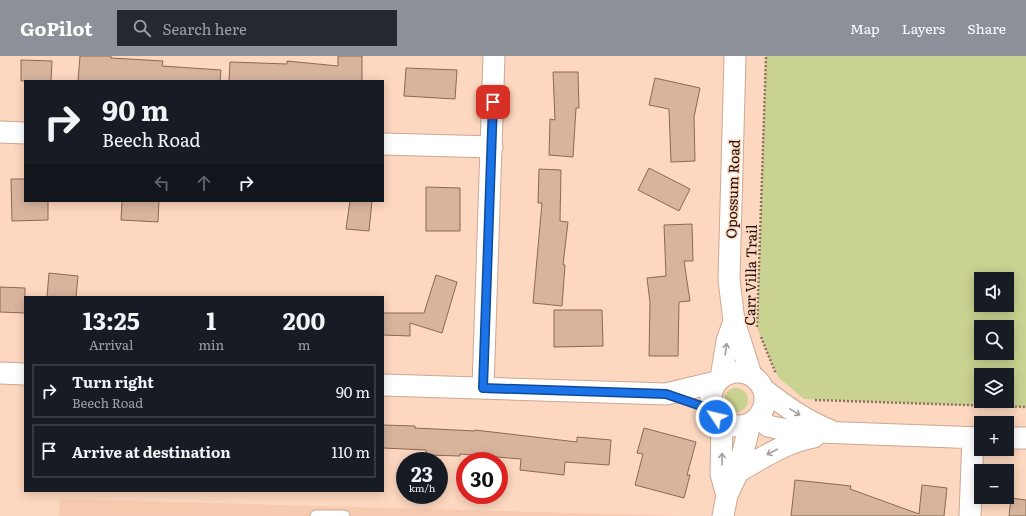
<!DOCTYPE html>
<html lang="en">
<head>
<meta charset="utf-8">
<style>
  :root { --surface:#171b24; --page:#242831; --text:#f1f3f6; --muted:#9ea1a6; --line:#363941; --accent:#8c9099 }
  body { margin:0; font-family:Literata,serif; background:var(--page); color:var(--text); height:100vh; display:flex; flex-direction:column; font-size:15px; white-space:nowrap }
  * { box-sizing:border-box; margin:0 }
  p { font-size:13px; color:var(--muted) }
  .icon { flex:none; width:22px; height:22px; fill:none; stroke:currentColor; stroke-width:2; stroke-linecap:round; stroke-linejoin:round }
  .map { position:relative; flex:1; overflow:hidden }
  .sheet { position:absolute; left:24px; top:240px; width:360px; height:196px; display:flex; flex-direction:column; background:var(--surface); border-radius:0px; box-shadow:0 2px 10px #0003 }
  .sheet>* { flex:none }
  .banner { position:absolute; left:24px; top:24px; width:360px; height:122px; border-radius:0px; box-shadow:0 2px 10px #0003; background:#171b24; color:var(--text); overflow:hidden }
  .tools { position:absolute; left:974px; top:216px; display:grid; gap:8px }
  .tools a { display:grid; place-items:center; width:40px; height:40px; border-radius:0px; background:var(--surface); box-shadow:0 2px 10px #0003; font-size:20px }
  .speed { position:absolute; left:396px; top:396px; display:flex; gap:8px; font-size:20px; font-weight:700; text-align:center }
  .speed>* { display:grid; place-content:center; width:52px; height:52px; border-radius:50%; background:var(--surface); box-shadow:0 2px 10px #0003; line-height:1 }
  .speed small { font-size:10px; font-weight:400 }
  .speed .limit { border:6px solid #d22; background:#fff; color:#111 }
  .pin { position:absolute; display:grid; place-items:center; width:34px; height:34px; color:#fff; margin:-17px; border-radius:8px; box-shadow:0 2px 6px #0006 }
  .me { position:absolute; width:44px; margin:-22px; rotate:305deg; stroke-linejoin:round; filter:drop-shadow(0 0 3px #0008) }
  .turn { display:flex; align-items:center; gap:14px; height:84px; padding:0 12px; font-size:18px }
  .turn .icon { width:52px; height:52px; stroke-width:2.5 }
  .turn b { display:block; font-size:28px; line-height:34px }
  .lanes { display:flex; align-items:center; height:38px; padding:0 12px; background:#0003; justify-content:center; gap:20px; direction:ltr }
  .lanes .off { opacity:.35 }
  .eta { display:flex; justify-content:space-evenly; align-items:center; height:68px; text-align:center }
  .eta b { font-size:24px; font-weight:700; line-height:28px }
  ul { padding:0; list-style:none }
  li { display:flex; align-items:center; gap:12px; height:54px; margin:0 8px 6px; padding:0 4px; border:2px solid var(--line); border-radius:0px }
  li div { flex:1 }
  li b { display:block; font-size:15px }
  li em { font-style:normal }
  header { display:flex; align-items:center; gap:24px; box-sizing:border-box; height:56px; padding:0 20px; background:var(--accent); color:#fff }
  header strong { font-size:19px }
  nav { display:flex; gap:22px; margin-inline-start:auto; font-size:14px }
  .search { width:280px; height:36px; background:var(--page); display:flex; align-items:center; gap:10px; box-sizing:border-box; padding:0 14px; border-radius:0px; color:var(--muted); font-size:15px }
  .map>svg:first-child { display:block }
  .built { fill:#f7cbaf }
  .green { fill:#cad291; fill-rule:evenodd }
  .building { fill:#d8b49d; stroke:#8b6954 }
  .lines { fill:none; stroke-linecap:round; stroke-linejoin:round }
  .lane-casing { stroke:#cca891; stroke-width:13 }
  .street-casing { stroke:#cca891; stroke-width:23 }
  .path { stroke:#8a7161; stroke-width:2.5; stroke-dasharray:2 2; stroke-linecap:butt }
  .lane { stroke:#fff; stroke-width:11 }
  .street { stroke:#fff; stroke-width:21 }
  .oneway { stroke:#a39e9b }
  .route-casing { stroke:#114b97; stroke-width:10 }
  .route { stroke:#1a73e8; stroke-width:7 }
  .labels { text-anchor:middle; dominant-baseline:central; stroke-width:3; stroke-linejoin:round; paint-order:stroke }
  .street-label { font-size:14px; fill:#180c05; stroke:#fdd7bf }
</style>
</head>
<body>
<header>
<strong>GoPilot</strong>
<div class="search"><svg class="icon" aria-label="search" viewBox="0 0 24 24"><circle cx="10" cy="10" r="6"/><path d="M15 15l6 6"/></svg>Search here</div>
<nav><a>Map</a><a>Layers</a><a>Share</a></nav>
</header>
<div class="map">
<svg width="1026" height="460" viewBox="0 0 1026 460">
  <rect width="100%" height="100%" fill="#fdd7bf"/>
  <path class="built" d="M60,443L681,460H59Z"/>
  <path class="green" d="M766,0H1026V351L804,343L778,321L757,272ZM981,223H1007V249H981ZM981,271H1007V297H981ZM981,319H1007V345H981Z
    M724 344a12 12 0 1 1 24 0a12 12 0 1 1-24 0Z"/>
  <path class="building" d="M80,0H111V2L163,5L162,10L221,14L220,25H78Z
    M338,0H362V25H229L230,6L287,8V5L338,10Z
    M21,4L52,5L51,25H21Z
    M406,12L457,14L455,43L404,40Z
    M553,16H578L579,52H576L573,101L549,99L550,63L555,64Z
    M655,22L700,32L694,61L695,105L671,106L669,53L649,49Z
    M649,112L690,133L679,155L638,134Z
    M539,113L561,114L560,165L568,166L563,209H565L562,250L533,247L542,147H538Z
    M11,123H25V145H48V164L12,165Z
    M426,131L460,132V175H426Z
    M122,145H159L158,166L121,164Z
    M350,145H372L369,175L346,173Z
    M692,168L693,205H684L690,245L679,246L678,300H649L650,246L647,222L666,220L664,169Z
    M49,217L78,220L76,241H47Z
    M436,219L457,226L442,277L410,267V280L383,279V257H424Z
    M0,231L25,232V257L0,256Z
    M554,254H602L603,290L554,291Z
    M383,369L415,370V372L475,375V374L577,386V381L611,384L609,409L565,406L564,419L520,414L521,403L460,398V400L426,399V394L383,392Z
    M644,372L696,386L687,419H690L684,442L635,429L643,398L637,397Z
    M795,424L851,430L850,433L919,458L922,429L947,432L944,460H791Z
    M1011,442L1026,444V460H1009Z"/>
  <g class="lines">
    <g class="lane-casing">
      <path id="lane" d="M316,460H344"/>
    </g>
    <g class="street-casing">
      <path id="street" d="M735,0L729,224L734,265L751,319
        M0,76L25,77
        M383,88L492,91
        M711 343a27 27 0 1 1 54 0a27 27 0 1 1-54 0Z
        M0,317L25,318
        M721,322L727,285L734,265
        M383,329L666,338L716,326
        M483,332L494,0
        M763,333C784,349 804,364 829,374
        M759,362L768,370L791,375L981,382
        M722,366L721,418L727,439
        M1007,382H1026
        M738,416C762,402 786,386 814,381
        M723,460L727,439L738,416L750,368
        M970,460L973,382"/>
    </g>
    <path class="path" d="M757,271L766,0
      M761,281L776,318
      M815,344L1026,351"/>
    <use href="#lane" class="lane"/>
    <use href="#street" class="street"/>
  </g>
  <defs><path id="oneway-shaft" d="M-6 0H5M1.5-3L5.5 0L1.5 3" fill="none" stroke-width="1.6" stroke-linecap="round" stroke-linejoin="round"/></defs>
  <g class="oneway">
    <use href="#oneway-shaft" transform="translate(726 293) rotate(-82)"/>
    <use href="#oneway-shaft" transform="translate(795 356) rotate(32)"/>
    <use href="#oneway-shaft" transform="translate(772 396) rotate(153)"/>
    <use href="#oneway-shaft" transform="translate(722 403) rotate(-90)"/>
  </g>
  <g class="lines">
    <g class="route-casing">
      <path id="route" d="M493,46L483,332L666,338L713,354L716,361"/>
    </g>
    <use href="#route" class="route"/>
  </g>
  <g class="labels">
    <g class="street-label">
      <text transform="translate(732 133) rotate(-88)">Opossum Road</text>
      <text transform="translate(750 219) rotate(-89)">Carr Villa Trail</text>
    </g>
  </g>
</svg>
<div class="tools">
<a><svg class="icon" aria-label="sound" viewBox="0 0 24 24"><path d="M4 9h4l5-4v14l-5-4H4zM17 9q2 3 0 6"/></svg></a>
<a><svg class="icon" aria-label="search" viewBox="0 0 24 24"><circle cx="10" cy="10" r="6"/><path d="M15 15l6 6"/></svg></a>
<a><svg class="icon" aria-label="layers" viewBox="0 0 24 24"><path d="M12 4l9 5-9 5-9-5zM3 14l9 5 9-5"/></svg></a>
<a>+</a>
<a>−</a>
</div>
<div class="speed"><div>23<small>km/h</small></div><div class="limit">30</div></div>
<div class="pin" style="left:493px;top:46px;background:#d93025"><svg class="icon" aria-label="arrive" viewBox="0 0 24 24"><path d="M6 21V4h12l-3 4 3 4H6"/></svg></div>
<svg class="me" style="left:716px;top:361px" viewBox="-20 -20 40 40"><circle r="17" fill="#1a73e8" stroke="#fff" stroke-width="3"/><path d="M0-11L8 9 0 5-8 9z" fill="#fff"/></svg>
<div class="banner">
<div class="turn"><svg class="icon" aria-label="right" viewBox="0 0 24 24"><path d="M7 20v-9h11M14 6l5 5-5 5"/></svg><div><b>90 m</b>Beech Road</div></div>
<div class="lanes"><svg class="icon off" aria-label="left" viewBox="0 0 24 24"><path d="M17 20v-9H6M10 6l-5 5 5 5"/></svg><svg class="icon off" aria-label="ahead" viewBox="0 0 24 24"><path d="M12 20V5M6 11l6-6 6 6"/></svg><svg class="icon" aria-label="right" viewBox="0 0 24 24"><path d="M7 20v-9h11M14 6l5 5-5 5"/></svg></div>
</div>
<section class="sheet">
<div class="eta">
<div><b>13:25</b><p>Arrival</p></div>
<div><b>1</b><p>min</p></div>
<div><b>200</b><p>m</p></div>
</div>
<ul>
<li><svg class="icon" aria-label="right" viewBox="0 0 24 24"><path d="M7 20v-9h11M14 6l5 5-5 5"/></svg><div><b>Turn right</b><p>Beech Road</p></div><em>90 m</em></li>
<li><svg class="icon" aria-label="arrive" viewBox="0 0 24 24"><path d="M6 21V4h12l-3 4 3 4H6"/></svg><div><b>Arrive at destination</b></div><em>110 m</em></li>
</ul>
</section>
</div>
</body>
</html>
